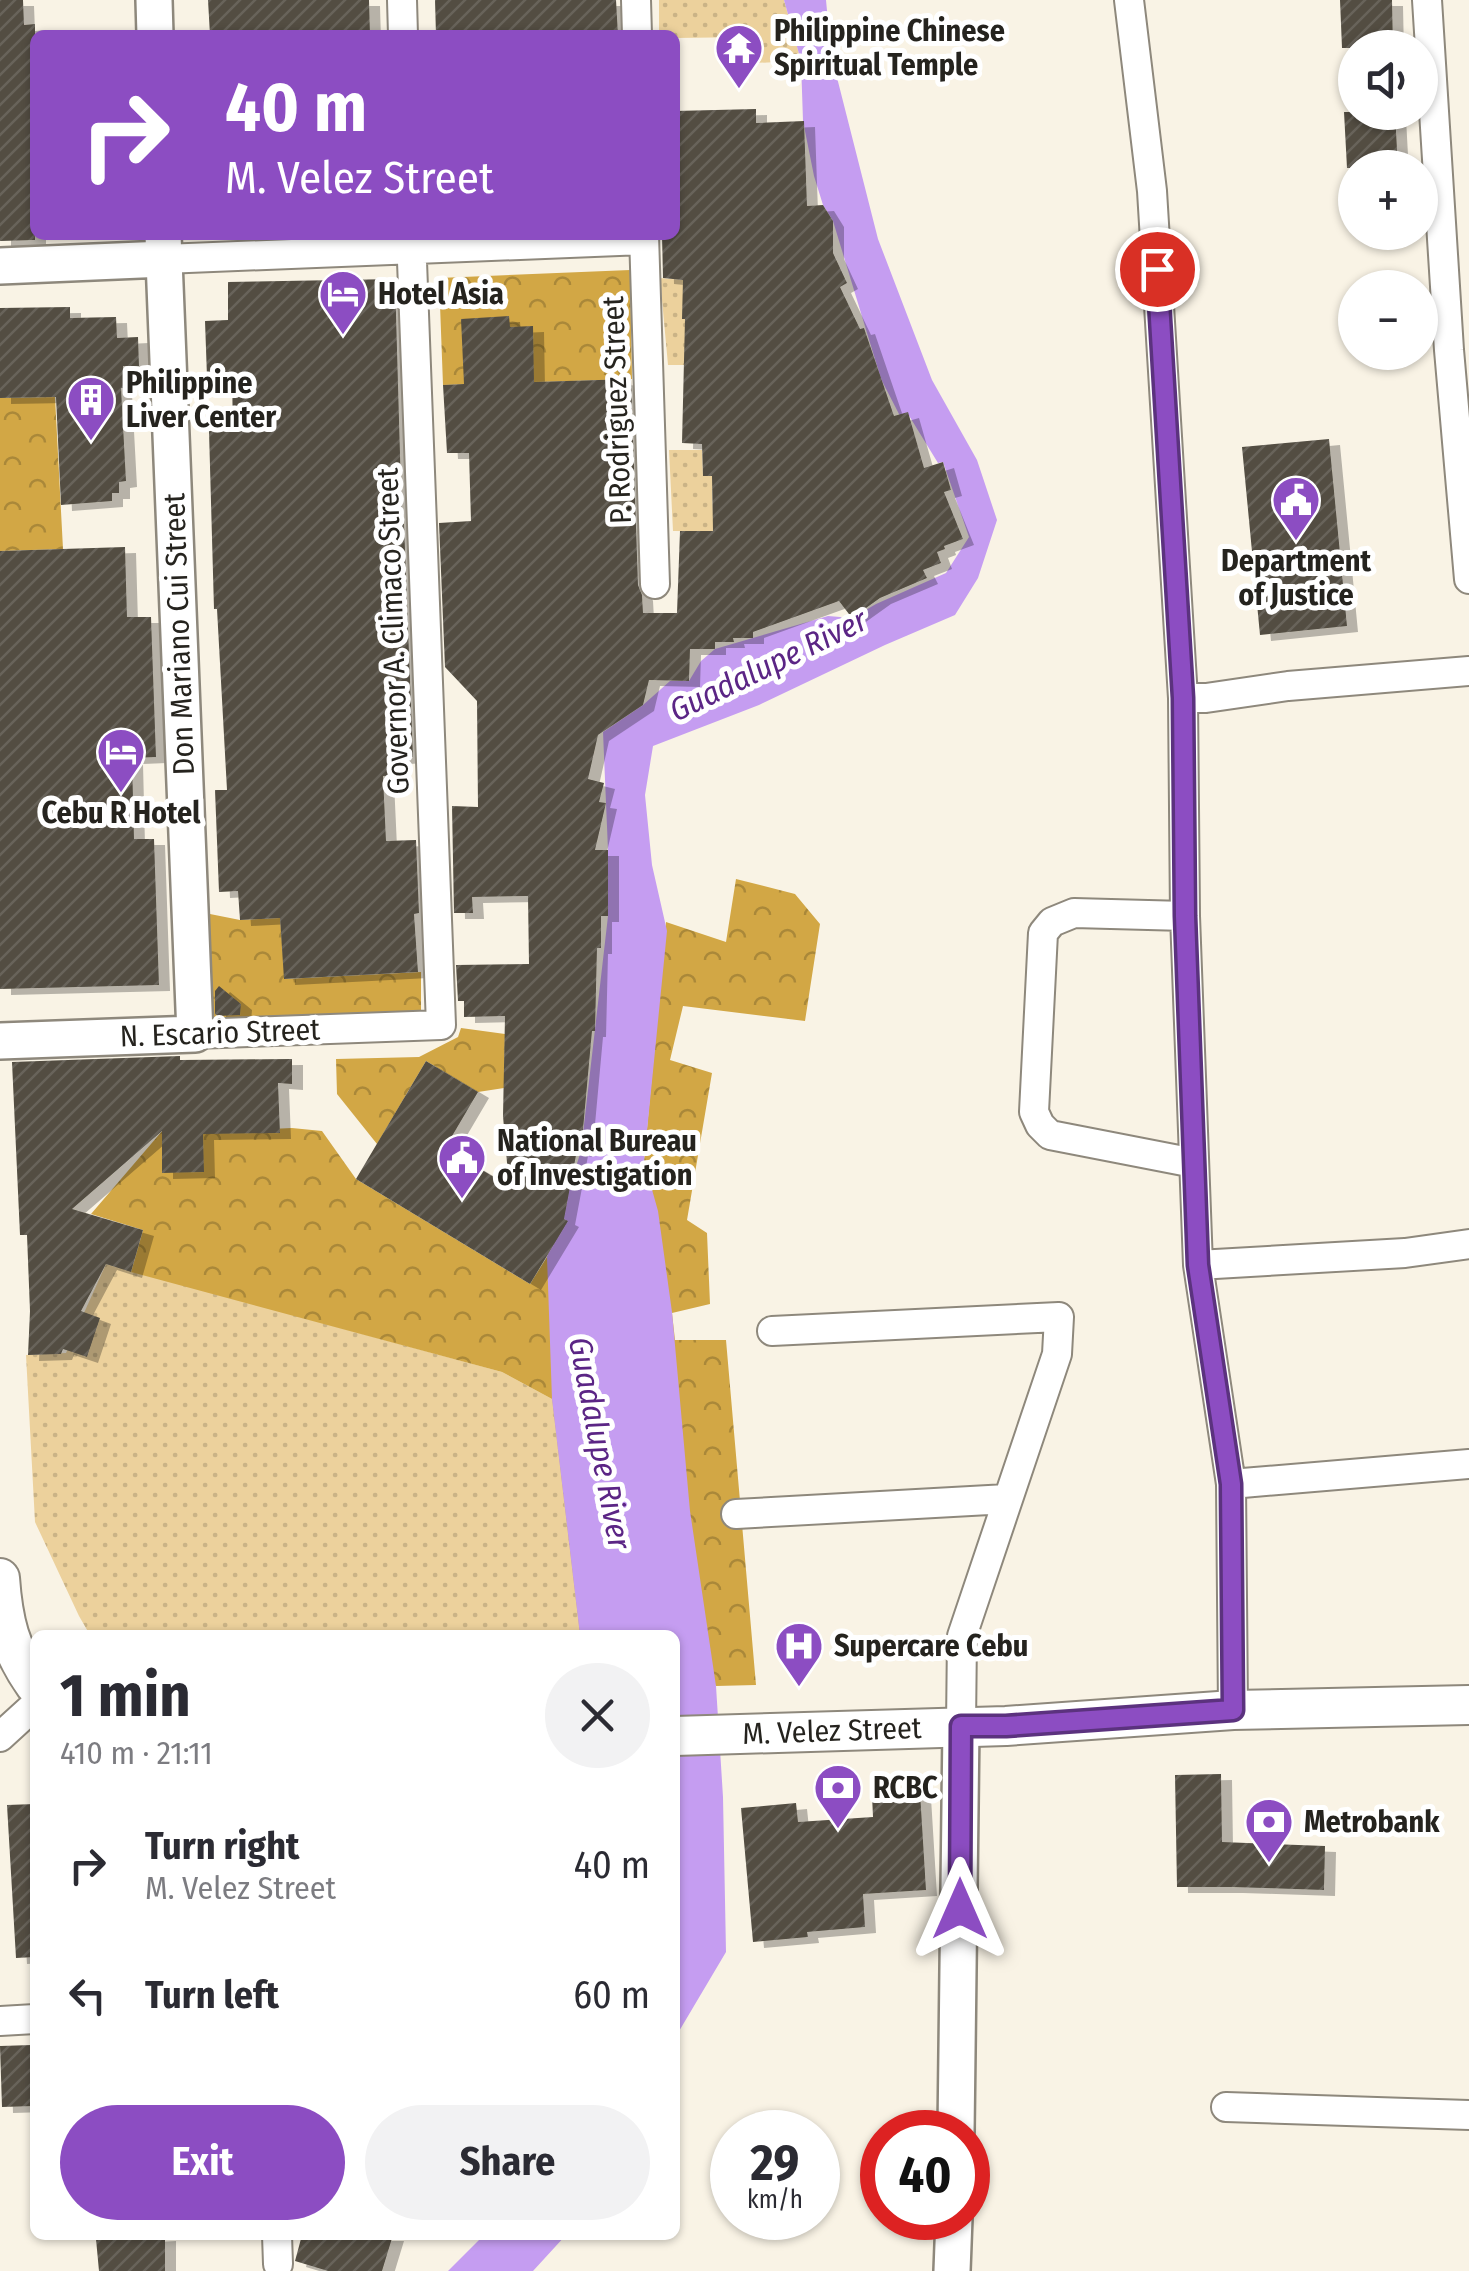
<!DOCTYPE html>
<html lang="en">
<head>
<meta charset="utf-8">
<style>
  :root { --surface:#fff; --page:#f2f2f3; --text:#2b2b33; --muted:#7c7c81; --accent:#8c4dc2 }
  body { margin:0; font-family:"Fira Sans Condensed",sans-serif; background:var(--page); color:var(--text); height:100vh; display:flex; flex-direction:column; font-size:38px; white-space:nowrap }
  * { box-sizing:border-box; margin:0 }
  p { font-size:32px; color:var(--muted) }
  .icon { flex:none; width:55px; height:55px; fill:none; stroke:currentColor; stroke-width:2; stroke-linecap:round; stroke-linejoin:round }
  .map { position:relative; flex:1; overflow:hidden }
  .panel { position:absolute; left:30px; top:1630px; width:650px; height:610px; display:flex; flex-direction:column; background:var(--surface); border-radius:15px; box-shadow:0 2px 8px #0004 }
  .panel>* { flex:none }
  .top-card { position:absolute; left:30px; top:30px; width:650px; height:210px; border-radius:15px; box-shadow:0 2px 8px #0004; background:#8c4dc2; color:#fff; overflow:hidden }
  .controls { position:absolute; left:1338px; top:30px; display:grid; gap:20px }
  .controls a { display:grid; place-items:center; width:100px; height:100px; border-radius:50%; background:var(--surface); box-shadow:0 2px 8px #0004; font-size:50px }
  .speed { position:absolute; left:710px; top:2110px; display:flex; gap:20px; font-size:50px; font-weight:700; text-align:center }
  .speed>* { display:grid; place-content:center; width:130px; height:130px; border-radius:50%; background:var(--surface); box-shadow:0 2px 8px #0004; line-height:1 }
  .speed small { font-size:25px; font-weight:400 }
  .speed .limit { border:15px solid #d22; background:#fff; color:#111 }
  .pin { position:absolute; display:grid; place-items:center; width:85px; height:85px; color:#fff; margin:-42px; border:5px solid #fff; border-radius:50%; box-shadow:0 2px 10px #0007 }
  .me { position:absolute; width:110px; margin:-55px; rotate:0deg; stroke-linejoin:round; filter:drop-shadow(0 0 8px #0008) }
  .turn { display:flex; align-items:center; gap:35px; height:210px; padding:0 30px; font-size:45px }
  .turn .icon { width:130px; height:130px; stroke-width:2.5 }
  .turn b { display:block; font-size:70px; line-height:85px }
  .round { display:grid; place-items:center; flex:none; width:105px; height:105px; border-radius:52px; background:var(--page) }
  .headline { display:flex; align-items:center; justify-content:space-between; height:170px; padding:0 30px }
  h1 { font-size:60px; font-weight:700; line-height:75px }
  .cta { display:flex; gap:20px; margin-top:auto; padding:20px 30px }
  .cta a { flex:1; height:115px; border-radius:60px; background:var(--accent); color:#fff; font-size:40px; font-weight:700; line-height:115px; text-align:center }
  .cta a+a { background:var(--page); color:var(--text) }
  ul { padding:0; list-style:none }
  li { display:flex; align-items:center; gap:30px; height:130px; padding:0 30px }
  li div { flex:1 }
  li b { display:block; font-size:38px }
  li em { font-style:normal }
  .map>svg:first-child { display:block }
  .grass { fill:url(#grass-dots) }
  .forest { fill:url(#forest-crowns) }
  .water { fill:#c59df1 }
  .building { fill:url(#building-hatch); filter:url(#shadow) }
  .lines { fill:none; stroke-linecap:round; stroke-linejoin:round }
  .minor-casing { stroke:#8e887c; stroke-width:32 }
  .tertiary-casing { stroke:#8e887c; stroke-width:40 }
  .secondary-casing { stroke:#8e887c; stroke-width:42 }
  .minor { stroke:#fff; stroke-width:28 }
  .tertiary { stroke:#fff; stroke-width:35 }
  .secondary { stroke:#fff; stroke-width:38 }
  .route-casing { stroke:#5b327e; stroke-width:25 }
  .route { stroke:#8c4dc2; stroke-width:18 }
  .labels { text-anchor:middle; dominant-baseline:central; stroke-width:10; stroke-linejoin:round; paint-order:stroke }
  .poi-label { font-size:30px; font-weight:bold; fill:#25231e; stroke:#fff; text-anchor:start }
  .street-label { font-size:30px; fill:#25231e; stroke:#fff }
  .water-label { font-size:32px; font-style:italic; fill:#5b2585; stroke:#fff }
</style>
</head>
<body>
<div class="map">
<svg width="1469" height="2271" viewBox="0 0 1469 2271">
  <defs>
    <pattern id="grass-dots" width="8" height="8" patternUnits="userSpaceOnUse" patternTransform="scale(2.5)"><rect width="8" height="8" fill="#ecd19c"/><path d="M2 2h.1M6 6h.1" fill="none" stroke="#cab386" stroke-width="1.8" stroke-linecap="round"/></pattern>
    <pattern id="forest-crowns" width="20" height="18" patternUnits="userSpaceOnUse" patternTransform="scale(2.5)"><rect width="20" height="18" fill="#d2a745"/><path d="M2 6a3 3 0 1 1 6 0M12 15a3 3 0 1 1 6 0" fill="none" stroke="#aa8839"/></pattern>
    <pattern id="building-hatch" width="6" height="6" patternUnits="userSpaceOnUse" patternTransform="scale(2.5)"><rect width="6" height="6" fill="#524d42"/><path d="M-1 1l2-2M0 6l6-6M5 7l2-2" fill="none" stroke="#68635a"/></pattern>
    <filter id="shadow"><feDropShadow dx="11" dy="6" stdDeviation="0" flood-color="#0004"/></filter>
  </defs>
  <rect width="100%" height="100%" fill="#f9f3e5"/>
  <path class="grass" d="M659,0H784L801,61L754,63L752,37L675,38V35H659Z
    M660,278L683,280L698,319L684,365H668Z
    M669,450H702L703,476H729V489L712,490L713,515L782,532L673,531Z
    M106,1264L502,1372L552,1399L580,1635H90L79,1616L35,1522L26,1355L66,1353Z"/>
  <path class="forest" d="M630,270L632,379L443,385L439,278Z
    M55,397L63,549L0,551V398Z
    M736,879L795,894L820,924L805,1021L683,1006L670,1060L712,1073L687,1220L707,1233L710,1304L672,1313L675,1340H726L756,1685L716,1686L675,1635H580L552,1399L502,1372L131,1272L143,1230L91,1214L163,1130L170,1134L292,1128L322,1131L356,1179L530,1284L547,1257L644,1161L666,922L726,942Z
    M200,912L240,920L280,918L285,979L421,972V1022L206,1021Z
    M461,1028L505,1034L504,1088L478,1092L426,1061L377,1144L337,1094L336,1059L419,1057L458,1037Z"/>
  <path class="water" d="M784,0H826L831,54L878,239L932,380L977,460L997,520L978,578L955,615L885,645L759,705L653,746L645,795L652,865L667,931L644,1161L658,1211L672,1312L690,1511L716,1686L723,1797L726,1952L675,2038V1635H580L552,1399L547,1257L581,1151L608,916V850L603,732L643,705L670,681H689L701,661L715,649L828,616L852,618L876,604L946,573L969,537L943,462L938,463L908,414L900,416L881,379L833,221L823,205L814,176L803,121L801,61Z
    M484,2235H566L533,2271H448Z"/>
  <path class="building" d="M0,0H23L24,25L35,24V240L0,241Z
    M208,0H369L370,35H210Z
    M435,0H616L618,35H436Z
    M1340,0H1392L1393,48H1342Z
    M756,109V123L804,121L807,206L823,205L833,221V253L847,283L840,287L860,329L864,328L894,416L908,412L924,468L943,462L951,490L944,492L963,539L944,546L945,549L937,552L941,563L923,570L927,578L880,598L852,618L839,601L753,632V638H733L734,642H715V649H690L689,681L649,680L643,705L598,735L588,779L604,783L599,802L606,803L595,850H608V916H601V948H597L595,1031H592L581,1151L577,1150L564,1219L568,1221L530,1284L356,1179L426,1061L478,1092L445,1148L509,1186L503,1116L505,1016L464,1017V1001H458L456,965L529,964L528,896L472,897L473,913H454L452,806L478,807L477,701L445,667L439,523L471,521L469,453H447L443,385L464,384L461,319L509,316L510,327L533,326L534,382L631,379L638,585L642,595L643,613H677L680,531H713L712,476H703L702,444L682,443L685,319H682L683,280L663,278L662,235H675V111Z
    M1344,112H1395L1398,168H1347Z
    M395,279L402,524H404L413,757L399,758L400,775L383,776L386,841L416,840L419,913L414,914L418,972L284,979L280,918L240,920L238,891L219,892L215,790H227L217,609H214L209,431H233L232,377H207L205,321L228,320V282Z
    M70,307V318L116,317L117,338L138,337L139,366H123V388H121L126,481L119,482V493H112V501L61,505L56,397L0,398V308Z
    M1329,439L1347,626L1260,635L1242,447Z
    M125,547L127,617H151L156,757L132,758L134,839H154L159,985L0,989V551Z
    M219,986L241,1004L240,1015L218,1016L215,1014V991Z
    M180,1056V1060L292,1059V1084L278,1083L280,1133L203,1134L204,1172L162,1173V1131L72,1209L143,1230L131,1272L106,1264L81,1311L100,1318L87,1357L63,1349L61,1354L28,1355L30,1311L27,1235H20L12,1062Z
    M1221,1774L1222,1842L1325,1846L1324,1890L1232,1887H1177L1175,1775Z
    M920,1792L926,1890L863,1894L865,1927L807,1932L808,1937L753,1942L741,1808L796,1803L798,1822L873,1817L872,1795Z
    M35,1804V1957L16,1958L7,1805Z
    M32,2045V2062H35V2106L2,2107L0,2046Z
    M165,2235V2271H99L96,2239Z
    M302,2235H393L382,2271H328L295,2261Z"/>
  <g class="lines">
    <g class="minor-casing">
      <path id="minor" d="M402,0L403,35
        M636,0L637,35
        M1129,0L1152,191L1183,698L1185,916L1198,1265L1231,1484L1233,1710
        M1427,0L1449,350L1469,579
        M644,235L655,584
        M164,259L644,240
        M1183,698H1206L1288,686L1469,671
        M1185,916L1074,913L1052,922L1043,933L1034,1112L1040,1125L1050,1135L1194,1163
        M195,1034L441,1025L411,235
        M1198,1265L1405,1253L1469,1244
        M772,1331L1059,1317L1057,1354L962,1636L961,1726
        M1231,1484L1469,1464
        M736,1514L1007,1499
        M0,1737L35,1705
        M0,2021L35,2019
        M1226,2107L1469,2115
        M277,2235L278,2264"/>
    </g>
    <g class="tertiary-casing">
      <path id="tertiary" d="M154,0L155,35
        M0,266L164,259
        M0,1041L195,1034L163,235
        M956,2132L961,1726
        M952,2271L954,2218"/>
    </g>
    <g class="secondary-casing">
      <path id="secondary" d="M0,1578C3,1621 10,1650 35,1685
        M675,1736L1006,1726L1233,1710L1469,1705"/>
    </g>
    <use href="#minor" class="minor"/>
    <use href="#tertiary" class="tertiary"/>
    <use href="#secondary" class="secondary"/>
  </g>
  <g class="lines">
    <g class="route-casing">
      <path id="route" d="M960,1909L961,1726H1006L1233,1710L1231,1484L1198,1265L1185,916L1183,698L1157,269"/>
    </g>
    <use href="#route" class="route"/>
  </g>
  <defs>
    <g id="temple-pin" transform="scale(2.5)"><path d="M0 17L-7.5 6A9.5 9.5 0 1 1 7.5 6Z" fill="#8c4dc2" stroke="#fff"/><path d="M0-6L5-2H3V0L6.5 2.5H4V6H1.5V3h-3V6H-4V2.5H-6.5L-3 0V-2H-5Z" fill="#fff"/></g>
    <g id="hotel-pin" transform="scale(2.5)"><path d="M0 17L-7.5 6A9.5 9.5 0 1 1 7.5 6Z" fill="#8c4dc2" stroke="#fff"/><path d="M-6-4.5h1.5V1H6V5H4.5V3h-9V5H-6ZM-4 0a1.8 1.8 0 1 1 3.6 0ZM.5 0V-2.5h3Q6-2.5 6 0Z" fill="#fff"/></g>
    <g id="building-pin" transform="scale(2.5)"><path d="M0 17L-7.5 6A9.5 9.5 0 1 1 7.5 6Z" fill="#8c4dc2" stroke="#fff"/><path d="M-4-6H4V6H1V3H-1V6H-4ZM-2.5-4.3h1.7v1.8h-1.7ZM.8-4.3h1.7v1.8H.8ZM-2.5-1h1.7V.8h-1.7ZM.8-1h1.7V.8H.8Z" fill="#fff"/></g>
    <g id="civic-pin" transform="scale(2.5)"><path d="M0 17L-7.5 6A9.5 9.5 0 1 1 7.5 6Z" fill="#8c4dc2" stroke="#fff"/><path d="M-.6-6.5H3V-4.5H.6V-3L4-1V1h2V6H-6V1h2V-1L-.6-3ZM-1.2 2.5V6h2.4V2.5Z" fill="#fff"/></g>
    <g id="hospital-pin" transform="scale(2.5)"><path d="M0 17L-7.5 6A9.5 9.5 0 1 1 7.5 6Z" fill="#8c4dc2" stroke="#fff"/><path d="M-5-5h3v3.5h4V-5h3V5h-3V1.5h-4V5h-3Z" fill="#fff"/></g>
    <g id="bank-pin" transform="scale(2.5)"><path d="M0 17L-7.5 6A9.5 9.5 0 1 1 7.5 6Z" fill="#8c4dc2" stroke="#fff"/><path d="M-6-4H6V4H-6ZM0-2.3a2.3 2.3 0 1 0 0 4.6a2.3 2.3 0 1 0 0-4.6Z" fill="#fff"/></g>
  </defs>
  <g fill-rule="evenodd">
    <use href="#temple-pin" x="739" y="48"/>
    <use href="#hotel-pin" x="343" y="294"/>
    <use href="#building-pin" x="91" y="400"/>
    <use href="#civic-pin" x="1296" y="500"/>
    <use href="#hotel-pin" x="121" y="752"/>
    <use href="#civic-pin" x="462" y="1158"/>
    <use href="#hospital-pin" x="799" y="1646"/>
    <use href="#bank-pin" x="838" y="1788"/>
    <use href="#bank-pin" x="1269" y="1822"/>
  </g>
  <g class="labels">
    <g class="poi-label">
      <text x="774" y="31">Philippine Chinese<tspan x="774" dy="34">Spiritual Temple</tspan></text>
      <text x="378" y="294">Hotel Asia</text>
      <text x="126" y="383">Philippine<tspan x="126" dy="34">Liver Center</tspan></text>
      <text x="1296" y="561" text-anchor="middle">Department<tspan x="1296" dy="34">of Justice</tspan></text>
      <text x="121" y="813" text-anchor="middle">Cebu R Hotel</text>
      <text x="497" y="1141">National Bureau<tspan x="497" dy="34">of Investigation</tspan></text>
      <text x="834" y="1646">Supercare Cebu</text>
      <text x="873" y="1788">RCBC</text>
      <text x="1304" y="1822">Metrobank</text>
    </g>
    <g class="street-label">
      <text transform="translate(617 410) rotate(-92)">P. Rodriguez Street</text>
      <text transform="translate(393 631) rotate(-92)">Governor A. Climaco Street</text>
      <text transform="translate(179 634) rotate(-92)">Don Mariano Cui Street</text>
      <text transform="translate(220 1033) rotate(-2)">N. Escario Street</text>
      <text transform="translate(832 1731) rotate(-2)">M. Velez Street</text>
    </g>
    <g class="water-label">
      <text transform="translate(768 665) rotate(-26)">Guadalupe River</text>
      <text transform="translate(600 1443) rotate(79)">Guadalupe River</text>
    </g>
  </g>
</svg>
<div class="controls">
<a><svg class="icon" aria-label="sound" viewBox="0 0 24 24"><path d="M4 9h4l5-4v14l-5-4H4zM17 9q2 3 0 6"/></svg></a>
<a>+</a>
<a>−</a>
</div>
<div class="speed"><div>29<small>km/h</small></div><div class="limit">40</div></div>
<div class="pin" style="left:1157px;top:269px;background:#d93025"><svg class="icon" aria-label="arrive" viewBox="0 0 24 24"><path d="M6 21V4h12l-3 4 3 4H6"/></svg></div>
<svg class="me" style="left:960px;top:1909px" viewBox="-20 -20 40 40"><path d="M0-17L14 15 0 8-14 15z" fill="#8c4dc2" stroke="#fff" stroke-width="4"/></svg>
<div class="top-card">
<div class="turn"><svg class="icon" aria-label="right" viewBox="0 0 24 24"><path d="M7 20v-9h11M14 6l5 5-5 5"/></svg><div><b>40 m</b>M. Velez Street</div></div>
</div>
<section class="panel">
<div class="headline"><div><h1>1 min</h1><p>410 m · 21:11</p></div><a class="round"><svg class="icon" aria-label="close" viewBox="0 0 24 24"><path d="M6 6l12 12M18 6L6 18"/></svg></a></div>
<ul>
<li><svg class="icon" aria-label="right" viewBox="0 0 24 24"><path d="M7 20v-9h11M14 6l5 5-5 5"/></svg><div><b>Turn right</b><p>M. Velez Street</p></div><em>40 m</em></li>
<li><svg class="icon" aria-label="left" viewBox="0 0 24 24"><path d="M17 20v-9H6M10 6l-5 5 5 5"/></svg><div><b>Turn left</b></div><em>60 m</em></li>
</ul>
<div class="cta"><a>Exit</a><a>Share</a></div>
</section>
</div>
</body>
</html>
